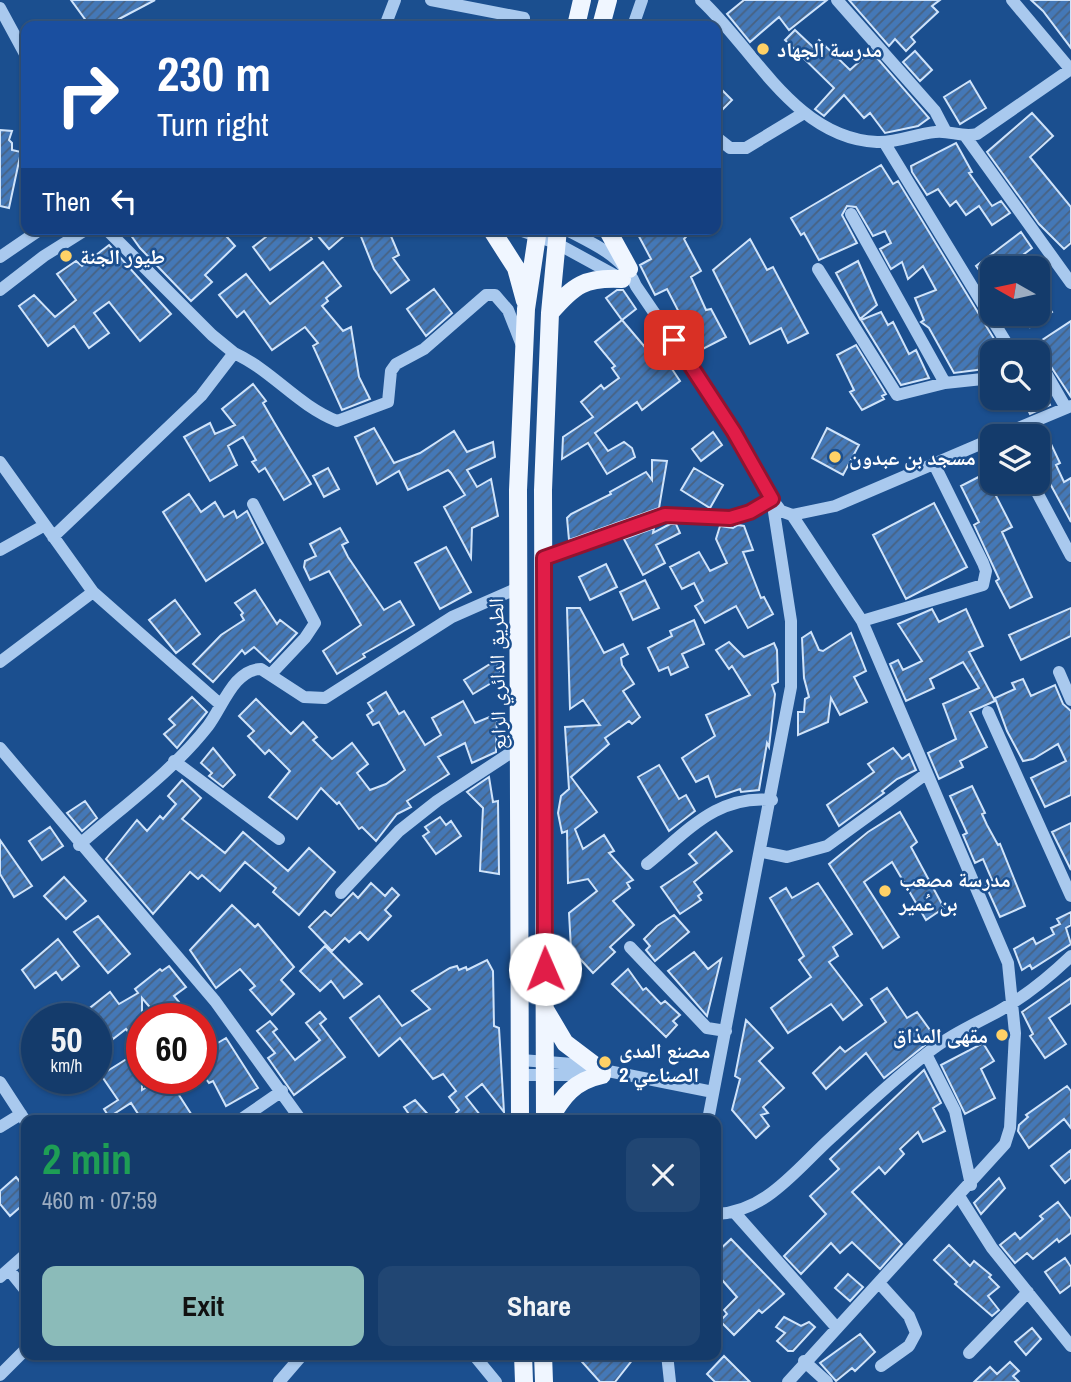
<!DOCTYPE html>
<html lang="en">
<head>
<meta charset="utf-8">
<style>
  :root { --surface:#143b6b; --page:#214673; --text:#f1f3f6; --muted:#9dadc1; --line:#33557e; --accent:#8bbbb9 }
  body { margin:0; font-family:"Archivo Narrow","Noto Naskh Arabic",sans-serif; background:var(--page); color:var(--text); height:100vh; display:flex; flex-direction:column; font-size:26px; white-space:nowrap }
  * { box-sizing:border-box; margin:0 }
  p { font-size:23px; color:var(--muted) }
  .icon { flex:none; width:38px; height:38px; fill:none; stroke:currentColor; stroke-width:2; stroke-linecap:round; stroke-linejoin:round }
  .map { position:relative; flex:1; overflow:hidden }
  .sheet { position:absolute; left:21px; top:1115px; width:700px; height:245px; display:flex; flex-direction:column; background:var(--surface); border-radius:14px; box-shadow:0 2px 5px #0004,0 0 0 2px var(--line) }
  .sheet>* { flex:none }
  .guide { position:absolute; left:21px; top:21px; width:700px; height:214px; border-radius:14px; box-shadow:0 2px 5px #0004,0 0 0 2px var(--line); background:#1a4fa0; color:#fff; overflow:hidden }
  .needle { width:46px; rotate:279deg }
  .controls { position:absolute; left:980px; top:256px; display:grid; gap:14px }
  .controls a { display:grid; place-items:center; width:70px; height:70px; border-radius:14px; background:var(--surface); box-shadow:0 2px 5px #0004,0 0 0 2px var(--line); font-size:35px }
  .speed { position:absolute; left:21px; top:1003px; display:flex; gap:14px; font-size:35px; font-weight:700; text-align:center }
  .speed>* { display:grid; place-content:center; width:91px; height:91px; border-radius:50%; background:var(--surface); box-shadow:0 2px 5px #0004,0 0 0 2px var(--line); line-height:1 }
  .speed small { font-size:18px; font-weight:400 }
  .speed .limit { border:10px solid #d22; background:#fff; color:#111 }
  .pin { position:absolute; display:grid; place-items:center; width:60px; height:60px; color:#fff; margin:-30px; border-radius:14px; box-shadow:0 4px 10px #0006 }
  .me { position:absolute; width:77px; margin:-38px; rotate:359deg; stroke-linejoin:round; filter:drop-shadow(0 0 5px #0008) }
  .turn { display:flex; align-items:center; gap:24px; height:147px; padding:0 21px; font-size:32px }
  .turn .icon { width:91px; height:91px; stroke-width:2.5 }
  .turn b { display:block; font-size:49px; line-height:60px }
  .then { display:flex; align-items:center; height:66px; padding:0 21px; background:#0003; gap:14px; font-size:26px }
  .round { display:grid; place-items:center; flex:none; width:74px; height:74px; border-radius:14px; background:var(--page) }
  .headline { display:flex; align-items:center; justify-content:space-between; height:119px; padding:0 21px }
  h1 { font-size:42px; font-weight:800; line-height:52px; color:#1e9e55 }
  .cta { display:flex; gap:14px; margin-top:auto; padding:14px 21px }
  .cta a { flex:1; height:80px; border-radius:14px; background:var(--accent); color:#111; font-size:28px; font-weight:800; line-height:80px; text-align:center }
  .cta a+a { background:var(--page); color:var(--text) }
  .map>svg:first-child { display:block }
  .building { fill:url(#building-hatch); stroke:#cfe3fa; stroke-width:2 }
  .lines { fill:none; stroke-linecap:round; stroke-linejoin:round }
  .minor { stroke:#a9c9ee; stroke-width:12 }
  .major { stroke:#f0f6ff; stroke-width:18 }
  .route-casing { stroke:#92132f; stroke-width:18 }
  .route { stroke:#e11d48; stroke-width:12 }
  .poi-dot { fill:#ffd166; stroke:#1b4f8f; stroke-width:2.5 }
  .labels { text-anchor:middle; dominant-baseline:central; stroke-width:5; stroke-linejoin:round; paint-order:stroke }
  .poi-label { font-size:21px; font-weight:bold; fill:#fff; stroke:#1b4f8f; text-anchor:start }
  .street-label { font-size:21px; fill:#fff; stroke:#1b4f8f }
</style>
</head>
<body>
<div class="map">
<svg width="1071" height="1382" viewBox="0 0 1071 1382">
  <defs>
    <pattern id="building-hatch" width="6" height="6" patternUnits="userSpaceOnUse" patternTransform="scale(1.75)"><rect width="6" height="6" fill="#4478b7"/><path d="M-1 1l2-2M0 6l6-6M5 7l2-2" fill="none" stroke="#486282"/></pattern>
  </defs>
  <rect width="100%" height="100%" fill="#1b4f8f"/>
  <path class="building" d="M71,0H155L119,19L123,26H90Z
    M744,0H827L789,30L779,17L750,42L727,14Z
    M849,0H940L932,6L938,12L911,37L915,42L906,51L895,39L889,46Z
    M1031,0H1071V48L1043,11Z
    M795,30L813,47L819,40L850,70L871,51L929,118L918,126L885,133L870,113L864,118L844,95L824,116L815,109L834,88L785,40Z
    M915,51L932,70L920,81L903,62Z
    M970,81L986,108L960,124L944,97Z
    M716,84L732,100L716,116Z
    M1032,113L1053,136L1030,157L1071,207V243L1064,249L1039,224L987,152Z
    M0,130L12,131L9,140L12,143V150L21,152L9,208L0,206Z
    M956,143L972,172L969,173L992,206L1001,201L1010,213L992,225L979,206L966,215L956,201L950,206L938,189L927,195L912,172L911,166Z
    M881,165L893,184L898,181L1002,352H992V368L954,373L929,328L921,322L924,320L915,298L936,290L923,266L908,279L902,262L891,269L880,249L891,243L885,231L873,236L856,207L847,206L842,215L857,243L819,260L804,233L801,235L791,218Z
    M137,229H220L235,246L205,275L212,282L191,301L140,248L130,234Z
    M276,229H305L312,239L270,270L253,247Z
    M326,229H338L344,236L329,249L318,236Z
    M358,229H388L399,255L393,258L409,280L391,293L374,269Z
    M635,229H693L684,239L701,271L691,277L706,310L711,309L726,337L699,351L667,289L655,295L640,265L651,259Z
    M1021,232L1032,248L1015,261L1020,268H992V287L976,266Z
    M750,239L767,270L773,267L808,333L788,343L781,328L750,344L713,270Z
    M109,245L171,314L140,341L109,302L94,313L109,333L89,348L74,326L48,346L19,306L34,295L55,317L76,300L57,274L76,261L82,266Z
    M858,261L877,305L860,319L836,273Z
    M323,262L341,286L326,298L328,301L322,306L343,331L351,327L359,377L370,399L342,410L313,346L318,343L305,327L272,350L244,311L237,317L219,295L246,274L270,304Z
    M1038,269L1050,285L1038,293L1052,312L1030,327L1020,313H1038Z
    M434,289L452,313L426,336L407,309Z
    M617,290H623L636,309L622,320L606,298Z
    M881,312L888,325L893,322L909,354L916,350L929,378L901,385L861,320Z
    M622,320L644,346L652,339L680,381L642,410L637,402L595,433L608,451L624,442L632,448L635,457L607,474L588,443L562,459L563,437L593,417L581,402L601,385L604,389L619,378L612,368L615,366L595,342Z
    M1071,321V397L1036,344Z
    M856,345L886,394L882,396L884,399L862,410L850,392L854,390L837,355Z
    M1039,382L1050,405L1030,414L1022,397H1038Z
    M253,384L266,401L263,403L274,422L311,484L284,500L265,468L259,472L252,462L256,460L243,437L228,446L237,465L210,481L184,437L210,423L215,434L235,425L222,409Z
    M374,428L394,463L420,453L454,431L467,452L493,442L495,457L467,470L477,487L491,479L498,516L472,528L471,558L444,507L465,495L451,473L448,470L408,490L399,471L377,484L355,437Z
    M827,428L859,445L843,475L812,458Z
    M713,432L722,445L701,461L692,449Z
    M1050,442L1060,463L1056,465L1064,482L1071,478V522L1047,478L1041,481L1038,476V448Z
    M652,460L667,461L659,508L569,540L567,518L571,514L611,494L610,492L646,472L652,480Z
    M328,468L339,489L324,497L313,476Z
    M694,468L723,485L710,508L681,490Z
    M992,470V481H1019L995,494L1012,527L1002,532L1032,597L1010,608L996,581L999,579L974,525L979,522L961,486Z
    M189,494L201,512L215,502L224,517L234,511L237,518L247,511L263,543L206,581L163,512Z
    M934,503L967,567L906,599L873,535Z
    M670,524H676L680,533L656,545L665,563L643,575L624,539L654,528L653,533Z
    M738,525L744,526L753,550L743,552L761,598L764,597L773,614L748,628L736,606L705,623L695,606L703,601L694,583L682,589L670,567L699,552L710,571L727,563L716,539L720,526L733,528Z
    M340,528L348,542L342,545L348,557L384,610L400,601L414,625L363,654L365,657L337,674L323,651L361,625L329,571L310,580L304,567L305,561L316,556L310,544Z
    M446,547L471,592L440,609L415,563Z
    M606,564L617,587L590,600L579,577Z
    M645,580L659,608L633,620L620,592Z
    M255,590L277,624L280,620L297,633L270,662L254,647L245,654L242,650L213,682L193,664L221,635L244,620L241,615L243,613L235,603Z
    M175,600L200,634L176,653L149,620Z
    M567,608H580L604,653L623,644L628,654L621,658L622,665L634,684L623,691L640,717L632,724L629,721L605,738L609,744L571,777L597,812L575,829L583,849L604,835L614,851L609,853L633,880L627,883L630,888L613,901L634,925L610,947L615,952L593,973L571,949L569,913L597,891L588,879L568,883L567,831L562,833L558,813L561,796L569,789L565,727L600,725L583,700L570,709Z
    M1071,608V636L1021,660L1009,635Z
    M932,609L939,622L966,609L983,646L969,652L995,701L970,712L987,747L960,761L963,767L939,779L928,753L956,739L943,704L979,688L963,662L930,679L934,688L906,701L890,664L898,660L903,670L922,661L898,624Z
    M694,620L704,644L682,654L688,667L671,675L668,667L659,671L648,648L672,636L670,631Z
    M811,632L819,650L823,651L851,633L866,671L854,677L867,702L840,715L831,698L828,722L798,735V712H804L805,699L809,697L804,678L802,638Z
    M729,642L744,657L774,643L777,650L778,682L772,685L775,694L769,747L767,743L759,790L741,792L740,789L716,797L708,776L696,782L682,758L715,736L706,715L750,695L732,666L729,669L716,650Z
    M495,661L503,676L473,694L464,680Z
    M1023,679L1031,696L1055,685L1063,704L1071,711V795L1045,807L1031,778L1066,761L1058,744L1033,759L1023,761L1007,731L995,698L1015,689L1012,683Z
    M386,692L399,714L404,711L425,745L441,735L432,718L463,701L475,723L497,714L496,752L472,763L465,743L438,757L449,774L407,801L411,807L397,814L376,841L362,827L359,829L339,802L337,804L321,788L297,819L269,797L290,771L269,750L265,754L248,736L254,731L239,716L256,699L291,734L303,722L317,737L313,740L332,759L352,743L368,764L357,773L370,790L386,784L405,770L379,722L373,725L367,715L373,711L368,703Z
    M192,697L207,712L177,748L164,734L175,725L169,719Z
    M213,748L235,775L223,787L209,776L212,773L201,763Z
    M893,748L902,759L909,754L916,770L897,779L882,791L884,793L839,826L827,805L874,772L868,764Z
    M659,765L679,799L686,795L695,811L669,831L638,777Z
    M489,777L493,802L498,801L499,874L480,871L483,808L467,792Z
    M182,780L201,798L182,819L225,853L243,832L288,871L309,848L335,872L299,915L273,892L276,888L245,862L220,891L202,875L198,879L190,872L153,914L106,859L137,820L147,831L160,816L163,819L176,804L168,796Z
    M972,786L985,813L982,814L987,825L998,845L1000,844L1025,906L1000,917L986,886L993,882L983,859L975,863L963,835L967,833L950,796Z
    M85,801L97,818L82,831L67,813Z
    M900,812L917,842L911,847L944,908L926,920L892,862L864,882L899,937L883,948L829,864L868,832Z
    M440,817L446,825L451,821L461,836L436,854L423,836L429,832L425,827Z
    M1071,823V870L1052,832Z
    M50,827L63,846L42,860L29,841Z
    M716,832L732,851L694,882L702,893L698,896L701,900L680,914L661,887L697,863L689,854Z
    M0,840L32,886L14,897L0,874Z
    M64,877L86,901L66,919L44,896Z
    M371,883L385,896L392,888L399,895L385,910L391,916L368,940L360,932L349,942L345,938L332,951L309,927L325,911L331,916L353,893L358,898Z
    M818,883L852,934L833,947L838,956L829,962L862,1005L843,1020L831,1004L788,1033L771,1008L811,977L799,960L804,956L770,898L786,888L792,898Z
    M232,905L255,927L258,924L294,967L281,980L294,994L272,1015L250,990L255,986L240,969L216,988L190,950Z
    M1071,912V925L1066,928L1071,944L1032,969L1030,965L1022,970L1014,949L1033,938L1036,944L1054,934L1051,928L1060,924L1057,919Z
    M674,915L689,932L655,961L646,950L650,946L644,939L657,926Z
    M98,916L130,954L108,973L74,932Z
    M58,939L79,966L62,980L56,972L35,988L22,970Z
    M325,946L362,984L344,998L331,981L320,991L300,971Z
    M694,952L708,969L721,959L707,1016L668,971Z
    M487,960L493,971L494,1026L499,1028L504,1112L482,1084L466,1097L484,1120H449L459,1110L449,1097L456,1091L443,1074L433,1079L400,1038L379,1056L350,1018L379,996L402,1026L430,1009L412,991L450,968L457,966L459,970L466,967L467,970Z
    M169,966L186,987L174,996L192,1018H159L142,998V1090L161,1078H172L180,1090L177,1092L195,1120H142L131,1103L109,1117L104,1109L118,1100L101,1075L141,1050L126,1029L113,1039L98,1018H77L110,992L119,1004L138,993L135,989L160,969L162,971Z
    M628,969L643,990L646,988L661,1004L665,1001L680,1015L673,1021L677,1025L666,1037L612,984Z
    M1071,978V1003L1049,1018L1066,1044L1045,1058L1030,1036L1033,1034L1022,1012Z
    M887,988L907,1018L917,1012L935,1037L884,1078L866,1053L826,1089L813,1073L840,1047L845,1052L886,1022L871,999Z
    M320,1012L326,1019L320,1024L345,1057L294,1095L268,1058L275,1053L257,1031L270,1021L277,1029L273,1032L295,1060L320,1040L306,1023Z
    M746,1020L773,1048L759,1061L784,1088L763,1107L768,1113L761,1115L769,1126L756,1138L732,1110L740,1079L735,1076Z
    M226,1038L258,1088L226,1106L213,1081L209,1083L201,1072V1053Z
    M983,1043L994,1061L981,1069L995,1098L965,1114L941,1065Z
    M924,1070L941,1103L933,1108L945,1131L923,1142L918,1132L900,1149L904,1154L885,1174L879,1167L852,1192L902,1244L880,1269L852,1242L840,1253L831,1243L801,1274L784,1256L826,1214L810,1196L839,1169L830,1159Z
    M1067,1086L1071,1091V1128L1064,1119L1029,1148L1018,1131L1019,1125L1028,1117L1026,1115Z
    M415,1100L433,1120H413L404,1107Z
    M1071,1150V1178L1065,1183L1051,1166Z
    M16,1177L26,1189V1202L10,1216L0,1204V1191Z
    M999,1178L1005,1188L981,1214L974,1203Z
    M1058,1202L1071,1219V1233L1059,1242L1057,1239L1033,1259L1027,1253L1015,1263L1000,1245L1015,1233L1020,1239L1043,1219L1040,1216Z
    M731,1239L784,1294L762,1313L759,1310L734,1335L720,1321L727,1314L724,1310L737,1297L716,1273V1253Z
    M949,1245L970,1266L974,1261L991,1275L989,1277L999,1287L988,1296L999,1310L992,1316L955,1284L957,1282L934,1260Z
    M1065,1258L1071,1267V1285L1060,1293L1045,1272Z
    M848,1274L863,1287L850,1301L835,1288Z
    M784,1317L801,1326L809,1322L815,1327L793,1351H788L777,1341L785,1333L776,1327Z
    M1032,1328L1041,1339L1026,1355L1015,1342Z
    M860,1334L875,1352L855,1371L852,1368L836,1381L820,1363Z
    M575,1354H637L615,1382H600Z
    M724,1356L750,1382H715L707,1374Z
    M1010,1362L1019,1371L1013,1376L1019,1382H974L990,1367L997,1374Z"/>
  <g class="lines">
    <path class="minor" d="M431,0L524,18
      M701,0C754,49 795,138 877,142C897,143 915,134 935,132C950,130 962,138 977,134L1071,69
      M837,0L935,111L946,132
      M1012,0L1071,70
      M0,8L26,56
      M385,26L395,0
      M633,26L642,0
      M716,137L730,148H746L804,113
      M966,137L1071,283
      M884,142L1012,352
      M851,214L945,383
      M517,229L556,243L620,278
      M565,229C593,244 624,256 636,286L715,402L772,499L791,621V687L708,1120
      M0,257L41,229
      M818,269L897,395L945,383L992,378
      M0,290L44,256L87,229
      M234,353C273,371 297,405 337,421L388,402L391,371L396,364L424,349L486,295H495L508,310L521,343
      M1038,373L1047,375L1066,408
      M999,436L1071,406
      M0,462L45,525
      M1031,481L1071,556
      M253,504L315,623L305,638L271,674
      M792,515L835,506L992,439
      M53,537L201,396L234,353L212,335L106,229
      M0,550L45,525L93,592
      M544,558L665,515L730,518L750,512L772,499L781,511L792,515L862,621L1008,963L1015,1033L1010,1128L1005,1144L788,1382
      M862,621L983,585L986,571L983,563L934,464
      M0,662L93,592L221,705
      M1059,672L1071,700
      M988,712L1071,896
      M0,748L215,1001L301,1120
      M174,761L279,839
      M79,845C122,807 172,772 208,726C222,708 234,669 261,669L304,697L325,698L452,617L518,588
      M762,852L787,857L827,846L926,774
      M647,864C687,832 717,794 772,800
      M341,893L399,831L437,801L521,746
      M630,947L707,1028L726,1031
      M926,1054L955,1111L971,1185
      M521,1060L573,1064L713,1092
      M521,1075H592
      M0,1082L26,1122
      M240,1120L282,1091
      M0,1127L21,1114
      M959,1196L992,1248L1071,1346
      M735,1213L836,1327
      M716,1214C767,1212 797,1168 833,1136C863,1108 893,1080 925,1055C948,1036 973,1025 999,1011C1026,996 1049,977 1071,956
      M9,1270L26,1291
      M0,1277L26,1254
      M880,1284L909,1316L916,1333L909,1346L881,1366
      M969,1353L1028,1292
      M473,1354L496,1382
      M667,1354L670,1382
      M804,1361L827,1382
      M0,1375L26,1349
      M279,1382L303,1354"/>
    <path class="major" d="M576,26L582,0
      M601,26L608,0
      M491,229L516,268L525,301
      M607,229L629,269
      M550,313C574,285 585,277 622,279
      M546,1011L565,1043L602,1071
      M520,1120L518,490L526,309L538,229
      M545,1120L543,490L550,313L558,229
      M549,1120C563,1096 574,1081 602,1075
      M523,1354L524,1382
      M543,1354L544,1382"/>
  </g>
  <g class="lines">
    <g class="route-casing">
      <path id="route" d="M545,969L544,558L665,515L730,518L750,512L772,499L734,432L674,340"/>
    </g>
    <use href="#route" class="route"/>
  </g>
  <g class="poi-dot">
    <circle cx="763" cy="49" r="7"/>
    <circle cx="66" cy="256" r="7"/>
    <circle cx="835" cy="457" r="7"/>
    <circle cx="885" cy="891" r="7"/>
    <circle cx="1002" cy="1035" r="7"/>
    <circle cx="605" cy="1062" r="7"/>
  </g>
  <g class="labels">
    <g class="poi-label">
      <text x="777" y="49">مدرسة الجهاد</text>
      <text x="80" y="256">طيور الجنة</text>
      <text x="849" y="457">مسجد بن عبدون</text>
      <text x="899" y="879">مدرسة مصعب<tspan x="899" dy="24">بن عُمير</tspan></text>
      <text x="988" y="1035" text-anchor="end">مقهى المذاق</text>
      <text x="619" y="1050">مصنع المدى<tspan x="619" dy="24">الصناعي 2</tspan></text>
    </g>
    <g class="street-label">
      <text transform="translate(497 674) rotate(-91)">الطريق الدائري الرابع</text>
    </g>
  </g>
</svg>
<div class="controls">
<a><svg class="needle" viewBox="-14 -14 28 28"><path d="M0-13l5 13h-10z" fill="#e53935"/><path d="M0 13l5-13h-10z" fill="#9dadc1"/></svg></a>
<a><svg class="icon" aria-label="search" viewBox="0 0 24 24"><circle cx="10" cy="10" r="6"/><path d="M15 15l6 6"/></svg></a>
<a><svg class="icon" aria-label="layers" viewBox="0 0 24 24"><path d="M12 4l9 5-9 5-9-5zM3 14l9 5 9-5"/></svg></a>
</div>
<div class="speed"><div>50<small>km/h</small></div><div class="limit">60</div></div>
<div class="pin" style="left:674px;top:340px;background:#d93025"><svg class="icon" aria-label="arrive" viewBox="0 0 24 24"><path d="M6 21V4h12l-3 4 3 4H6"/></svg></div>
<svg class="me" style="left:545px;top:969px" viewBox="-20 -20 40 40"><circle r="19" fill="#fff"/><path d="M0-13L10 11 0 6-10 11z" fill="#e11d48"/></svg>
<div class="guide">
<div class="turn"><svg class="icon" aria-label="right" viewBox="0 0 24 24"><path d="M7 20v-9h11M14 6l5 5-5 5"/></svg><div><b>230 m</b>Turn right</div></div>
<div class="then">Then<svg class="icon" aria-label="left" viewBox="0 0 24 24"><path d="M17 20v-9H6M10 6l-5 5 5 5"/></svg></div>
</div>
<section class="sheet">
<div class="headline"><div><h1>2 min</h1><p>460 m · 07:59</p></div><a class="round"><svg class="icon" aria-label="close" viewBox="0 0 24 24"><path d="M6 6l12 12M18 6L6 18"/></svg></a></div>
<div class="cta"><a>Exit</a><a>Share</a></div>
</section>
</div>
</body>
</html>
